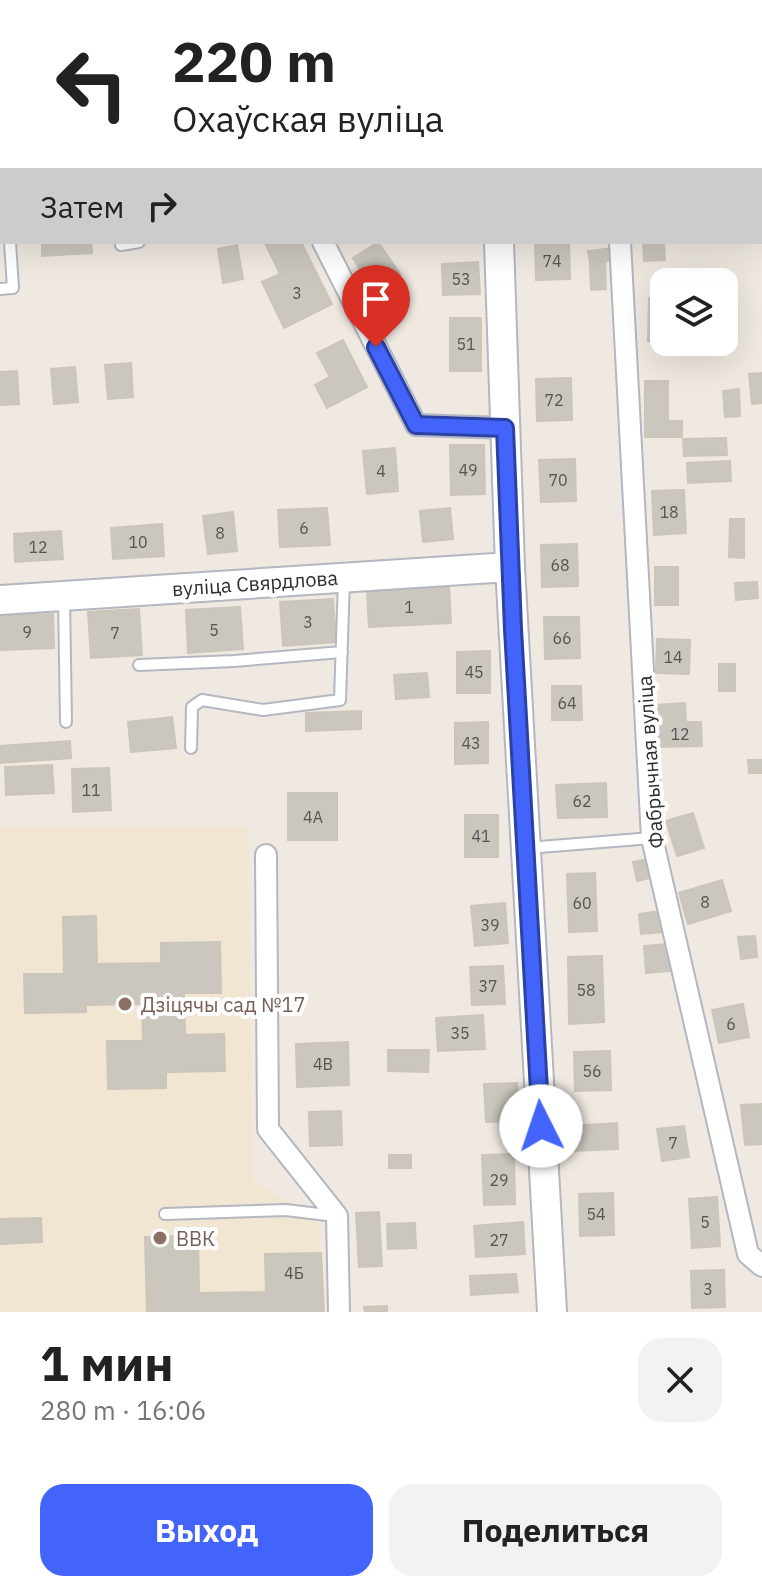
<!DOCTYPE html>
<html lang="ru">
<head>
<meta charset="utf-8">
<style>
  :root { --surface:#fff; --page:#f2f2f2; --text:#222; --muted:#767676; --accent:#4264fb }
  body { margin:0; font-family:"IBM Plex Sans",sans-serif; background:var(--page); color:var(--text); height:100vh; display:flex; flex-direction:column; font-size:30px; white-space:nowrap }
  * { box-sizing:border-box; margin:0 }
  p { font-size:26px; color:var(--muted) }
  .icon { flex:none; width:44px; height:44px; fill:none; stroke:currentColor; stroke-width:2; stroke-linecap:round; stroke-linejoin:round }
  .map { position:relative; height:1312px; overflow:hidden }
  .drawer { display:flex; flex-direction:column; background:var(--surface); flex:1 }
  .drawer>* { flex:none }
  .top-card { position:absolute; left:0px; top:0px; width:762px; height:244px; box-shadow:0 8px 32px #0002; background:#fff; color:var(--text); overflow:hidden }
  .controls { position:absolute; left:650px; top:268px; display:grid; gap:16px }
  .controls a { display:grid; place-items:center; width:88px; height:88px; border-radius:16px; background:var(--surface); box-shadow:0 8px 32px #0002; font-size:40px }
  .pin { position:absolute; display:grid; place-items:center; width:68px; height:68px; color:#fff; margin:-82px -34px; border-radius:50% 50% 50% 0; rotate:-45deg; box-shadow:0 0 8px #0007 }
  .pin .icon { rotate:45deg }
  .me { position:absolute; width:88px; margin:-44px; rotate:356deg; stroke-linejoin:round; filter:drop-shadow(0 0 6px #0008) }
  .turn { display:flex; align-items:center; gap:28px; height:168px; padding:0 40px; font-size:36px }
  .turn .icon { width:104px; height:104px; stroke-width:2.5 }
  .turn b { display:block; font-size:56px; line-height:68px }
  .then { display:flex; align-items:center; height:76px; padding:0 40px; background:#0003; gap:16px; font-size:30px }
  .round { display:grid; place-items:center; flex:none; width:84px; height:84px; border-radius:24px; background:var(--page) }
  .summary { display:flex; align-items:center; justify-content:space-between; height:136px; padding:0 40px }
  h1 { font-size:48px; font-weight:700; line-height:60px }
  .action { display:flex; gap:16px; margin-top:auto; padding:16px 40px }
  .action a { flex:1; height:92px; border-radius:24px; background:var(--accent); color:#fff; font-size:32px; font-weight:700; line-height:92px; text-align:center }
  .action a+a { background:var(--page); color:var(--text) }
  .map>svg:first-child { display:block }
  .education { fill:#f0e6d1 }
  .building { fill:#cbc7bf; stroke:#cbc5ba; stroke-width:2 }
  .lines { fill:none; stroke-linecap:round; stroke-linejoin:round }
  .lane-casing { stroke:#b4b7c1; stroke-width:14 }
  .street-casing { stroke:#b4b7c1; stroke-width:24 }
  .secondary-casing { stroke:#b4b7c1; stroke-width:32 }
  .lane { stroke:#fff; stroke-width:10 }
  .street { stroke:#fff; stroke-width:20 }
  .secondary { stroke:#fff; stroke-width:28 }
  .route-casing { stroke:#2b41a3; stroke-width:20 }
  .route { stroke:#4264fb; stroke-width:14 }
  .education-dot { fill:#8d6e63; stroke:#fff; stroke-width:3 }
  .labels { text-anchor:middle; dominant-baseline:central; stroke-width:8; stroke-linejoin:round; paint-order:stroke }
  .number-label { font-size:16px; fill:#555452 }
  .street-label { font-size:20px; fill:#2e2e2e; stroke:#fff }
  .education-label { font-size:20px; fill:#785e54; stroke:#fff; text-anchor:start }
</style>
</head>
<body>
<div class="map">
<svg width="762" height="1312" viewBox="0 0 762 1312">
  <rect width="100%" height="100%" fill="#efe9e1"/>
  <path class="education" d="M0,827H248L253,1180L319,1223L323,1312H0Z"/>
  <path class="building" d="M42,242H91L92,253L42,256Z
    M272,242H301L332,304L284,328L262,282L280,274L266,245Z
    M378,242L400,274L373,290L353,258Z
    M643,242H664L665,260L644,261Z
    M535,243H569L570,279L536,280Z
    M237,245L243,279L223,283L218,249Z
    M613,248L615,260L590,263L588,251Z
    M478,262L480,294L443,295L442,264Z
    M605,262L606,289L591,290L590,263Z
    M649,298L664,299V341H648Z
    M450,318H481V371H450Z
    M343,340L367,387L327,408L315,385L330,377L317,353Z
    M131,363L133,397L108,399L105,365Z
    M75,367L78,402L54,404L51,369Z
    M17,371L19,404L0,405V372Z
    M762,373V403L752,404L749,374Z
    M571,378L572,420L537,421L536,379Z
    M645,381H668V421H682V437H645Z
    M739,389L740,416L725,417L723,391Z
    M726,438L727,455L684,456L683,439Z
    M450,445H484L485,494L451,495Z
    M395,448L398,491L367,494L363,451Z
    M575,459L576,501L541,502L539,460Z
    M730,461L731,481L688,483L687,463Z
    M684,490L686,533L654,535L652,491Z
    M327,508L330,545L280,547L278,510Z
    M450,508L453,539L423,542L420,511Z
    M233,512L237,551L208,554L203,516Z
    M730,519H744V558L729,557Z
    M162,524L164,556L113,559L111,528Z
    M61,531L63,559L15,562L14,534Z
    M577,544L578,586L542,587L541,545Z
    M655,567H678V605H655Z
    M757,582L758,598L736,600L735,583Z
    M449,587L451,623L369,627L367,591Z
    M333,599L336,642L283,646L280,602Z
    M240,607L243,649L188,653L186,610Z
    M139,609L142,655L91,658L88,612Z
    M53,614L54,648L0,650V615Z
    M544,617H579L580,658L545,659Z
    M657,639L690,640L689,674L656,673Z
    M490,651V693H457V652Z
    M719,664H735V691H719Z
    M427,673L429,697L396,699L394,675Z
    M552,686H581L582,720H552Z
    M685,703L686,722H701L702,746L658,747L656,705Z
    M361,711V729L306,731V713Z
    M172,717L176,748L131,752L128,722Z
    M488,722V763L455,764V723Z
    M70,741L71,758L0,763V746Z
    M748,760H762V773H749Z
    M52,765L54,793L6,795L5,767Z
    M109,768L111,810L73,812L72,769Z
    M606,783L607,817L558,818L556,785Z
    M288,793H337V840H288Z
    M693,813L704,848L677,856L666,821Z
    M465,815H498V857H465Z
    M648,859L653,877L637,881L633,862Z
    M595,873L597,931L569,932L567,874Z
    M722,880L731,911L688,924L679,893Z
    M505,903L508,943L475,946L471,906Z
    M662,911L664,932L641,934L639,914Z
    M96,916L97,964L161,963V943L220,942L221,993H184L185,1035L224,1034L225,1071L166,1072V1088L108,1089L107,1041H143L142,1004L86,1005V1012L25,1013L24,974H64L63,917Z
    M755,936L757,957L741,959L738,937Z
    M667,944L670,971L646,973L644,946Z
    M602,956L604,1022L569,1024L568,957Z
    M503,966L505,1004L472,1005L470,967Z
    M743,1004L749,1037L719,1043L712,1010Z
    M483,1015L485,1049L438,1051L436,1018Z
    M348,1042L349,1085L297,1087L296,1044Z
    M388,1050H429L428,1072L388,1071Z
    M610,1051L611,1090L575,1091L574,1052Z
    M517,1083L519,1121L486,1122L484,1084Z
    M762,1104V1144L745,1145L741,1105Z
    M341,1111L342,1145L310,1146L309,1112Z
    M617,1123L618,1149L570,1151L569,1126Z
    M684,1126L689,1157L662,1161L657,1129Z
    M514,1154L515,1204L484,1205L482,1155Z
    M389,1155H411V1168H389Z
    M613,1193L614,1235L580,1236L579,1194Z
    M717,1197L720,1246L692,1248L689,1199Z
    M379,1212L382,1266L359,1267L356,1213Z
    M41,1218L42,1242L0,1244V1219Z
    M523,1222L525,1254L476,1257L474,1226Z
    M415,1223L416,1248L388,1249L387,1224Z
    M198,1236L199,1293L266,1292L265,1254L321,1253L324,1312H147L145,1237Z
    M724,1270L725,1307L692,1308L691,1271Z
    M516,1274L518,1292L471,1295L470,1276Z
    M387,1306V1312H365L364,1307Z"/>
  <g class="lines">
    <g class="lane-casing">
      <path id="lane" d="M0,79L2,112
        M121,245L139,242
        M0,289L13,288L10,242
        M64,597L66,722
        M139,665L234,661L342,652
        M191,748L192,707L202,700L263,710L340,700L344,579
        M527,848L652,838
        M165,1214L286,1210L335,1216"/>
    </g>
    <g class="street-casing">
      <path id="street" d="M204,0L205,2
        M611,0V2
        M323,242L416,425L505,428
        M620,242L652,838L748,1254L762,1266
        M266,855L268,1129L337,1216L339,1312"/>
    </g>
    <g class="secondary-casing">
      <path id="secondary" d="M487,0V2
        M499,242L510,567L552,1312
        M0,600L510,567"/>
    </g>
    <use href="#lane" class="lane"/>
    <use href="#street" class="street"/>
    <use href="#secondary" class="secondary"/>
  </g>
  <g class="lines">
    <g class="route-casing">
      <path id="route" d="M376,347L416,425L505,428L513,629L541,1126"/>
    </g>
    <use href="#route" class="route"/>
  </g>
  <g class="education-dot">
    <circle cx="125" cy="1004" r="8"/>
    <circle cx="160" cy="1238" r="8"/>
  </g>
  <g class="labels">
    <g class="number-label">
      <text x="552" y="261">74</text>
      <text x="461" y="279">53</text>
      <text x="297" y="293">3</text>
      <text x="466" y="344">51</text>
      <text x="554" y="400">72</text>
      <text x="468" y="470">49</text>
      <text x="381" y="471">4</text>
      <text x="558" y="480">70</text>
      <text x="669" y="512">18</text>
      <text x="304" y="528">6</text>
      <text x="220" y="533">8</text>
      <text x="138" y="542">10</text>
      <text x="38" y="547">12</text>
      <text x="560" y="565">68</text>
      <text x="409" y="607">1</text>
      <text x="308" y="622">3</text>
      <text x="214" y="630">5</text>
      <text x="27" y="632">9</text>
      <text x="115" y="633">7</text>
      <text x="562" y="638">66</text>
      <text x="673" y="657">14</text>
      <text x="474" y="672">45</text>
      <text x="567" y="703">64</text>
      <text x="680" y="734">12</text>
      <text x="471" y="743">43</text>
      <text x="91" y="790">11</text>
      <text x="582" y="801">62</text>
      <text x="313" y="817">4А</text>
      <text x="481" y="836">41</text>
      <text x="705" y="902">8</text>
      <text x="582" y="903">60</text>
      <text x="490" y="925">39</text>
      <text x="488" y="986">37</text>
      <text x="586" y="990">58</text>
      <text x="731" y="1024">6</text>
      <text x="460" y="1033">35</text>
      <text x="323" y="1064">4В</text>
      <text x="592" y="1071">56</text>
      <text x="673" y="1143">7</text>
      <text x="499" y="1180">29</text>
      <text x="596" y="1214">54</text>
      <text x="705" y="1222">5</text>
      <text x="499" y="1240">27</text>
      <text x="294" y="1273">4Б</text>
      <text x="708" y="1289">3</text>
    </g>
    <g class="street-label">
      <text transform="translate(255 583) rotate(-4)">вуліца Свярдлова</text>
      <text transform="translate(650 762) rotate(-94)">Фабрычная вуліца</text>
    </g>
    <g class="education-label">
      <text x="141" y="1004">Дзіцячы сад №17</text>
      <text x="176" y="1238">ВВК</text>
    </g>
  </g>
</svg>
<div class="controls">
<a><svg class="icon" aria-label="layers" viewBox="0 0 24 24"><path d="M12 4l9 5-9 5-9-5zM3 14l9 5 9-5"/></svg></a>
</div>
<div class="pin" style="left:376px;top:347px;background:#d93025"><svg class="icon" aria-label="arrive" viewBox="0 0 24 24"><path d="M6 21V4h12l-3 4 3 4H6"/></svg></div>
<svg class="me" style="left:541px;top:1126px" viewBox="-20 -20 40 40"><circle r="19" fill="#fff"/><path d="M0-13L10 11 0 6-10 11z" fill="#4264fb"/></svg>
<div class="top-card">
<div class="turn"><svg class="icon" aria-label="left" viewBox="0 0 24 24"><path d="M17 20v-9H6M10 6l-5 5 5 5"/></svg><div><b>220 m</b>Охаўская вуліца</div></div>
<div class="then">Затем<svg class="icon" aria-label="right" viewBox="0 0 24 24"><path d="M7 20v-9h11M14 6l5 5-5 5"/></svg></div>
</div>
</div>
<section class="drawer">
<div class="summary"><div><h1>1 мин</h1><p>280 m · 16:06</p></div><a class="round"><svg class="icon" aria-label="close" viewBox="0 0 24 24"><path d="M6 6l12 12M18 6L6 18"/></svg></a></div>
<div class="action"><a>Выход</a><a>Поделиться</a></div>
</section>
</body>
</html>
